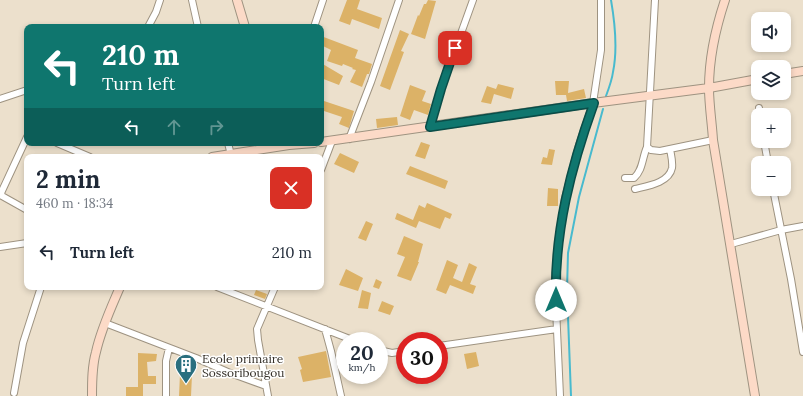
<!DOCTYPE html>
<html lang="en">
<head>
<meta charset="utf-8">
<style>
  :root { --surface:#fff; --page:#f2f2f3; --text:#1f2937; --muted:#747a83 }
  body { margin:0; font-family:Lora,serif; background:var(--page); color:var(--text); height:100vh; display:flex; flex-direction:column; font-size:15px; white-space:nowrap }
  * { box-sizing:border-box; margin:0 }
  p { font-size:13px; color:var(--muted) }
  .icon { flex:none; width:22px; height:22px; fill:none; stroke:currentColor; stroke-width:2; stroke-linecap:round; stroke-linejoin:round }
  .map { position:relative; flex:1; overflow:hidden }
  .details { position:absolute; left:24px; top:154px; width:300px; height:136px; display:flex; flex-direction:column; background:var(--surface); border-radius:8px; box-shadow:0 2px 6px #0003 }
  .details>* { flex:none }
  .banner { position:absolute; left:24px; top:24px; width:300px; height:122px; border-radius:8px; box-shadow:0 2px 6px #0003; background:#0f766e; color:#fff; overflow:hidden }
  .buttons { position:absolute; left:751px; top:12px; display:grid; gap:8px }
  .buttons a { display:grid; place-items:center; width:40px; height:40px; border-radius:8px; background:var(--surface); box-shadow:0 2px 6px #0003; font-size:20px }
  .speed { position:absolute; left:336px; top:332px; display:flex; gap:8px; font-size:20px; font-weight:700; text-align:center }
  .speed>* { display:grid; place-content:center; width:52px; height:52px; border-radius:50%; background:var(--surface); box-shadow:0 2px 6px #0003; line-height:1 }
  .speed small { font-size:10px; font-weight:400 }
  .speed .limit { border:6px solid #d22; background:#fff; color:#111 }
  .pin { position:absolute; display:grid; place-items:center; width:34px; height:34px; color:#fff; margin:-17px; border-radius:8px; box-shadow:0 2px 6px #0006 }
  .me { position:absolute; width:44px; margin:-22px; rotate:0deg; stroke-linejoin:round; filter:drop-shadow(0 0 3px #0008) }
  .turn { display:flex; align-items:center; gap:14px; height:84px; padding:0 12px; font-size:18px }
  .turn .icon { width:52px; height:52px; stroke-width:2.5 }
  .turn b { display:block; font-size:28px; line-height:34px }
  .lanes { display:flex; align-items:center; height:38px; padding:0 12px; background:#0003; justify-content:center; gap:20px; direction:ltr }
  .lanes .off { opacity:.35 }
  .round { display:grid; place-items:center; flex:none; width:42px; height:42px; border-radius:8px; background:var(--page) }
  .overview { display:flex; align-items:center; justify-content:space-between; height:68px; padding:0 12px }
  h1 { font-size:24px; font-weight:700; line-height:30px }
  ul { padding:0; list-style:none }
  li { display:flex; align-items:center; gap:12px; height:60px; padding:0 12px }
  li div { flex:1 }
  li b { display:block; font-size:15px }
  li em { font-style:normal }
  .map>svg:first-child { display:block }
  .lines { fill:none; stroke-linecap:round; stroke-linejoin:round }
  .stream { stroke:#48bace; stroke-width:2 }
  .building { fill:#dcb267 }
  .street-casing { stroke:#9e9381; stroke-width:8 }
  .secondary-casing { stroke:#9e9381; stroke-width:10 }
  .street { stroke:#fff; stroke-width:6 }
  .secondary { stroke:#fcdac7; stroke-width:8 }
  .route-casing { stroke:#0a4d48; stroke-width:10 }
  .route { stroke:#0f766e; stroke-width:7 }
  .labels { text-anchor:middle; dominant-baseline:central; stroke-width:3; stroke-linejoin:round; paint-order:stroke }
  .poi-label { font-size:12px; fill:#353029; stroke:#fff; text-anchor:start }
</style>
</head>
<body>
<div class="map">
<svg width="803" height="396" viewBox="0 0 803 396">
  <rect width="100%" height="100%" fill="#ece0cc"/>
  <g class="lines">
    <path class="stream" d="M606,96C609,88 612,80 613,72C618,48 615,23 611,0
      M571,396L567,290L568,253L579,197L603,109"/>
  </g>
  <path class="building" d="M347,0H360L357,9L382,18L379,29L352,19L350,25L339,21Z
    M428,0L436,1L425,39L411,34L418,15L419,16L424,4H426Z
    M400,30L409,34L401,51L404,52L390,90L380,86Z
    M321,36L358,50L355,58L372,64L369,74H367L362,87L350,82L356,70L352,69L353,68L343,64L342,66L327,61L331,50L321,45Z
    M321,63L343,76L339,85L321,78Z
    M555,81H569L568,93L584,89L586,98L567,101L566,95H556Z
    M498,84L514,88L511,99L494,94L491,104L481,102L487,86L496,89Z
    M410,85L426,91L422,101L431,104L428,115L414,110L410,120L400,116Z
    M321,100L354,111L349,128L339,124L342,117L321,110Z
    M397,117L398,125L377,128L376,119Z
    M421,142L430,145L425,159L415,156Z
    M549,149L555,150L552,165L541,164L543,157L547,158Z
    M340,153L359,162L354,173L334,164Z
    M410,166L448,181L445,189L406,174Z
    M548,188L558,189V206H547Z
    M427,203L452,214L450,219L445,217L440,229L419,221L416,228L395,219L397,213L413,220L419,205L425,208Z
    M366,221L373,224L366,241L358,238Z
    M404,236L423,244L418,262H419L411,281L397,276L405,257L397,254Z
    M447,260L458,265L453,278L462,282L469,263L477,267L470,284L476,286L473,294L450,285L446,294L436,290Z
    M346,269L363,278L358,291L339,285Z
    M376,279L382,282L379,289L373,287Z
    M256,290L267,294L265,299L254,295Z
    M362,290L371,293L368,309L358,308Z
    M382,301L394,306L390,315L378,311Z
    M326,351L331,377L303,382L300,370L302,369L298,357Z
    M476,352L479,366L467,369L464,354Z
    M138,353L157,354L156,361L147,362L148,376H156V384H143V396H126V387H138Z
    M180,374L192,375L191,396H179Z"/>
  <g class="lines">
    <g class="street-casing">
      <path id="street" d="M192,0L198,27
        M655,0L647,147L651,150L660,151L713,140
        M148,27L156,12L160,0
        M314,27L323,0
        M0,99L27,90
        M759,108L760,115
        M430,127L441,89L473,0
        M27,137L1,193L2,196L27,210
        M349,139L371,82L399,0
        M764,141L768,163
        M57,143L90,157
        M228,143L231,155
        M321,170L332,141
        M625,178H634C643,170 642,158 647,147
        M635,189C647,186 669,183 672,168C673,162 671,155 670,149
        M773,189L791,279L803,352
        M731,244L781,230L803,226
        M0,247L27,243
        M217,287L355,341
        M105,323L196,358L230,373L266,386
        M325,329L331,351L341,396
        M439,346L557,329
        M379,350L392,353L405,351
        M14,393L23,343L41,287
        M166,396V361L169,348
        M268,396L258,340L257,329L275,287
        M560,396L555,286L558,243L565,198L579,145L593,103L601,50V0"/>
    </g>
    <g class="secondary-casing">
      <path id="secondary" d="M237,0L245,27
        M725,0C716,27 709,59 709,88C709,105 712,123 713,140L755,396
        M784,74L803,71
        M321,142L593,103L709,88L758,79
        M212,157L289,145L314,143
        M92,396C92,381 92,366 96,352C101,329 111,308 120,287"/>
    </g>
    <use href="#street" class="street"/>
    <use href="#secondary" class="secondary"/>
  </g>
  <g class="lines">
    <g class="route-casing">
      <path id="route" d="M455,48L441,89L430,127L594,103C571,167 554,232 556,300"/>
    </g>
    <use href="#route" class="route"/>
  </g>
  <defs>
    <g id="building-pin" transform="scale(1.15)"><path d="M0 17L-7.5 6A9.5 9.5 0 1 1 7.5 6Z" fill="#2a6f7f" stroke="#fff"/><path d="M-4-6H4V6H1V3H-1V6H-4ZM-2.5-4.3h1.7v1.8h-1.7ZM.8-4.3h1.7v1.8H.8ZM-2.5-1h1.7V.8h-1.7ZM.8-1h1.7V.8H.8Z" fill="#fff"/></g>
  </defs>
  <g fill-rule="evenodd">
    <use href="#building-pin" x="186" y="365"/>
  </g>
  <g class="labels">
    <g class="poi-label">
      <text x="202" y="358">Ecole primaire<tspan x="202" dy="14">Sossoribougou</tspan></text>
    </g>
  </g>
</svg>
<div class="buttons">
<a><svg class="icon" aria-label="sound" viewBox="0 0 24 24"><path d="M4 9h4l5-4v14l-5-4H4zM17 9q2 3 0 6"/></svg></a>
<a><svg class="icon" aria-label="layers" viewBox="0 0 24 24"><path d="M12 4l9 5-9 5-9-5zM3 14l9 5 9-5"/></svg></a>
<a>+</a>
<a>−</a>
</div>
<div class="speed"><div>20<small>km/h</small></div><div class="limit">30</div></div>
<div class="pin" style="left:455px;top:48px;background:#d93025"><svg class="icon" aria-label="arrive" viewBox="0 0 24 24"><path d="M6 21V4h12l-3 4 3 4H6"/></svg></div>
<svg class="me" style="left:556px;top:300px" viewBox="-20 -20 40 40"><circle r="19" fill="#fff"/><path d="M0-13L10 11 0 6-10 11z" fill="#0f766e"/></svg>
<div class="banner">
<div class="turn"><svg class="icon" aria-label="left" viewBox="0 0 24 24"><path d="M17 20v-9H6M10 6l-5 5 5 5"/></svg><div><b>210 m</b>Turn left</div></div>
<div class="lanes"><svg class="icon" aria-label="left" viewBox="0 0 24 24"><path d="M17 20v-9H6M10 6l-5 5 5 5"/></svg><svg class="icon off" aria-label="ahead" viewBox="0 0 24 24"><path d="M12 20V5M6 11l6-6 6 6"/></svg><svg class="icon off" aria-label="right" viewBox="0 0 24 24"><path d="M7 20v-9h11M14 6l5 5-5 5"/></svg></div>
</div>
<section class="details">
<div class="overview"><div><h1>2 min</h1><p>460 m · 18:34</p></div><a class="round" style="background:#d93025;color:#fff"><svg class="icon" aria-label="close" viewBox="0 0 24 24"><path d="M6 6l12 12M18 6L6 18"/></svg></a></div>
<ul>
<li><svg class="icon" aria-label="left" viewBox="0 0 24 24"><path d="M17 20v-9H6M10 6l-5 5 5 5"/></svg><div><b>Turn left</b></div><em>210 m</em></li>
</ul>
</section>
</div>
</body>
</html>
